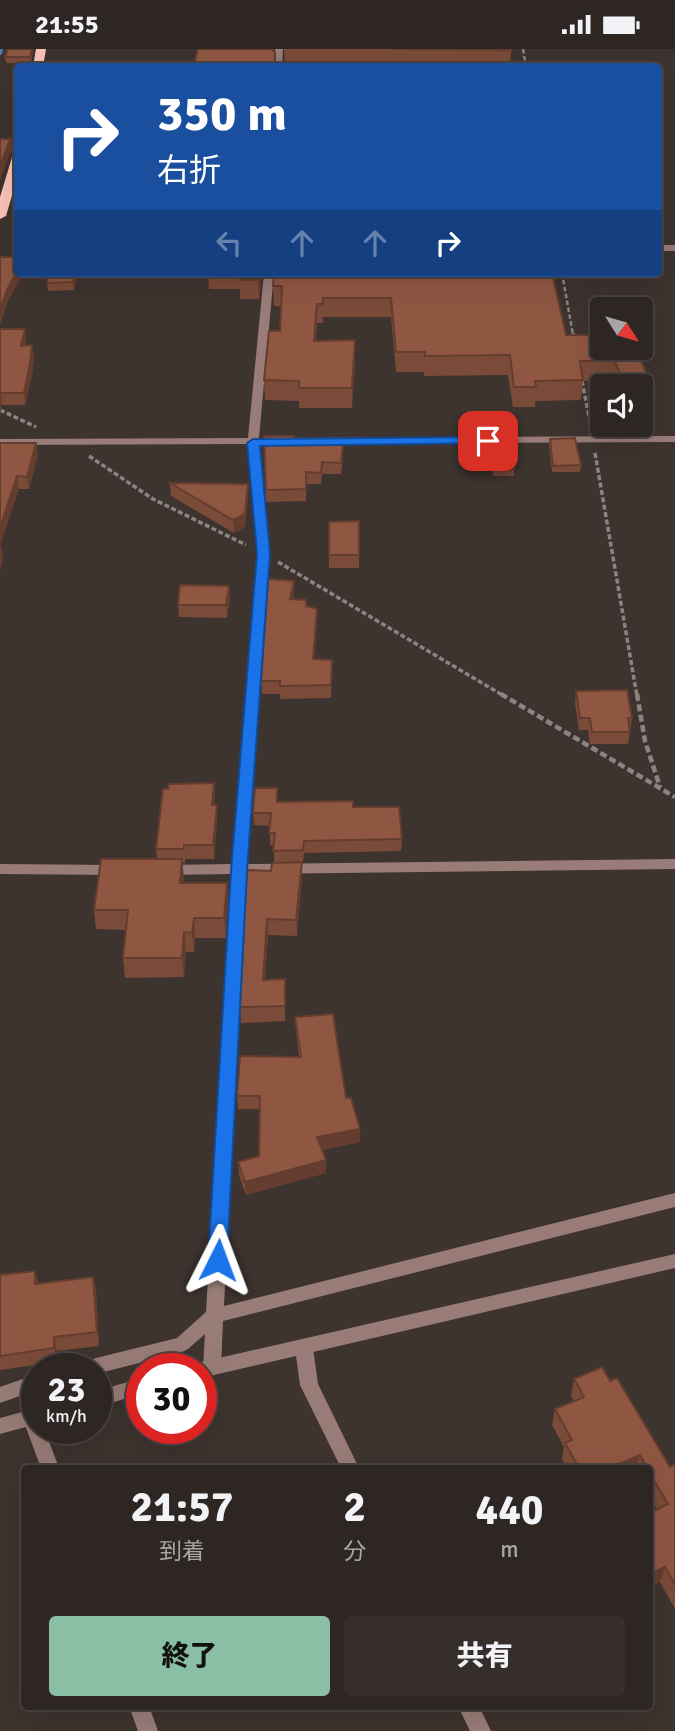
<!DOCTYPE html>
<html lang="ja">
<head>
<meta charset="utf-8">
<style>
  :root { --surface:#2e2623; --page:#362e2b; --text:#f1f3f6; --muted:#a7a5a6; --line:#494341; --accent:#8abfa5 }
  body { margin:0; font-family:Signika,"Noto Sans JP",sans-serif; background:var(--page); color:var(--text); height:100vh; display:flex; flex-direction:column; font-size:26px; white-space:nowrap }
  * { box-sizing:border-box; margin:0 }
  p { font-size:23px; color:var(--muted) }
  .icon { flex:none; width:38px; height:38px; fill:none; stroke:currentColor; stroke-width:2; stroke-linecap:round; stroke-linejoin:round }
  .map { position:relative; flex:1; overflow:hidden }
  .sheet { position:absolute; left:21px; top:1416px; width:632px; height:245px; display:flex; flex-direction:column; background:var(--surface); border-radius:7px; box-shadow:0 7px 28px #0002,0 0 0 2px var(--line) }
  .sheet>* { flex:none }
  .banner { position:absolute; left:14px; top:14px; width:648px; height:214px; border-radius:7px; box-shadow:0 7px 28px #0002,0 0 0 2px var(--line); background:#1a4fa0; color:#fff; overflow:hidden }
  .needle { width:46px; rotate:127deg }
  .buttons { position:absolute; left:590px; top:248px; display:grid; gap:14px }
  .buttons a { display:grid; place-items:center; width:63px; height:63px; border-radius:7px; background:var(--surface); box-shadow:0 7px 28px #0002,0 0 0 2px var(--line); font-size:35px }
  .speed { position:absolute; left:21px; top:1304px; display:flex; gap:14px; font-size:35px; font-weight:700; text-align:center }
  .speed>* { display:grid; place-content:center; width:91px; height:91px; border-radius:50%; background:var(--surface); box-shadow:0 7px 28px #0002,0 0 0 2px var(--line); line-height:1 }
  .speed small { font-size:18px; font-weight:400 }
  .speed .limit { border:10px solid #d22; background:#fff; color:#111 }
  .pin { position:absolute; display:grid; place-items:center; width:60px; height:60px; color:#fff; margin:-30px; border-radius:14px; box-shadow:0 4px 10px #0006 }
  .me { position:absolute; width:77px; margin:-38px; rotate:3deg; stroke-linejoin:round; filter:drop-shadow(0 0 5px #0008) }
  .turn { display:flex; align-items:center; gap:24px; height:147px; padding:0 28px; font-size:32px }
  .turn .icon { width:91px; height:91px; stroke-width:2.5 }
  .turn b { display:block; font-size:49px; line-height:60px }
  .lanes { display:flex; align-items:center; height:66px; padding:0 28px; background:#0003; justify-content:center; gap:35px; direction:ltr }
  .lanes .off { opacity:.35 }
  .eta { display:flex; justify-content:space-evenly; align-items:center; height:119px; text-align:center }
  .eta b { font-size:42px; font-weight:800; line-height:49px }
  .button { display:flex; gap:14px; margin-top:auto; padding:14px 28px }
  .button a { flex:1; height:80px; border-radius:7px; background:var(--accent); color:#111; font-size:28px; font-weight:800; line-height:80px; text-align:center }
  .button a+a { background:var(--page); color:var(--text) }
  .status { display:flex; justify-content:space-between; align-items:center; height:49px; padding:0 35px; background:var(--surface); direction:ltr }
  .status svg { height:19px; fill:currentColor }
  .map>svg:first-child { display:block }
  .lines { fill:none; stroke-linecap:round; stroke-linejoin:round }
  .stream { stroke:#5277a3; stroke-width:4.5 }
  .path-far2 { stroke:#8d8481; stroke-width:2.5; stroke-dasharray:4.5 2.5; stroke-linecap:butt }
  .path-far1 { stroke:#8d8481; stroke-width:3.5; stroke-dasharray:5 2.5; stroke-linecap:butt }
  .path { stroke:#8d8481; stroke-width:4.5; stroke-dasharray:7 3.5; stroke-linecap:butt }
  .minor { fill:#997c77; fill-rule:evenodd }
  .tertiary { fill:#997c77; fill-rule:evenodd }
  .primary { fill:#fcc2b7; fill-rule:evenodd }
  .wall { fill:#7b4b39 }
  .shaded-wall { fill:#643d2e }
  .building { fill:#8f5742; stroke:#643d2e; stroke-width:2 }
  .route { fill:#1a73e8; stroke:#114b97; stroke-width:2 }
</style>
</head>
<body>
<div class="status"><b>21:55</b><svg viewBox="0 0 49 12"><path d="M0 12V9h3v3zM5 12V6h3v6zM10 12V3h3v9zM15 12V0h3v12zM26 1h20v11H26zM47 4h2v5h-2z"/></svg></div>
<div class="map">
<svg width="675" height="1682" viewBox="0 0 675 1682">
  <rect width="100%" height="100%" fill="#3d332f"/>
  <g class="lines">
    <path class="stream" d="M0,4L1,0"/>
    <path class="path-far2" d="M523,0L526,18
      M562,224L573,286"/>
    <path class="path-far1" d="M573,284L574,289
      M582,332L591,378
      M0,361L36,378
      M595,404L637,647
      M89,407L153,450L246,496
      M278,513L504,647"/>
    <path class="path" d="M501,645L675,748
      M637,645L645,692L660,738"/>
    <path class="minor" d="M275,0H283L282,18H274Z
      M658,196H675V202H658Z
      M264,224H274L259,389L675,387V393L258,395L269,504L246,815L675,810V820L246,825L224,1257L675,1144V1158L223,1272L221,1318L218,1324L212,1326L206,1324L203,1318L205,1285L188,1300L182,1303L96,1325V1320H75L78,1314L84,1312L177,1289L206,1263L232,825L165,826L158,821L165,816L233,815L257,504L248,395L0,396V390L248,389Z
      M0,815L117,816L124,821L117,826L0,825Z
      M304,1291L310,1294L313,1299L318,1335L359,1419H341L300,1336L295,1299L298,1294Z
      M37,1325V1341L0,1354V1338Z
      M31,1360L37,1362V1379H44L59,1419H41L22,1368L25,1362Z
      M129,1657H149L158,1682H138Z
      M458,1657H479L491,1682H470Z"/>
    <path class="tertiary" d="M675,1205V1219L201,1329V1320H193L195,1315L201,1313Z
      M142,1329V1345L96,1358V1342Z
      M37,1359V1375L0,1385V1369Z"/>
    <path class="primary" d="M36,0H46L43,18H33Z
      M18,102V126L6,167L0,170V148L13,105Z"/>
  </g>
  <path class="wall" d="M8,0H33L31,14H6L5,8Z
    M198,0H273V2L275,3V18H194Z
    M284,0H511V1L510,18H378L285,17Z
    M48,224H77L74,241L48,242L47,234Z
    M208,224H262L259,250H240V240H209Z
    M274,224L566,286L648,328L645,348L640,349V338H615L612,332H583L581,351L535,352V358H513L508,326L424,327V323H396L391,268H323V274H317L316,292L355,311L352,359H299V352L265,351L264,331L280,282L281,257H274L273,237Z
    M0,280L26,292L25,297L34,308L32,326L25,356H2L0,367Z
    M264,387L294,393L343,407L341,425H322L321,435H306V452L266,453Z
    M550,390L581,416L580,423H552L549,396Z
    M0,394H36L38,406L29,440H19L0,495L3,507L0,522Z
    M491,396L514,420V427H493L490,403Z
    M170,434L248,448L245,478L234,484L171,447Z
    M359,472V519H329V473Z
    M229,537L230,550L227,569L179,568L178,556Z
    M294,544L293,550L306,557L317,573L314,610L332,624L331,649L280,650V645H262L261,632Z
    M576,642L632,669L628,695H590L588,681H579L575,654Z
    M214,734V756L217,770L214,810H185V814H182L183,834H227L228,854L226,889H195L194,903H186L184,928L125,929L123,909L126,881L96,880L94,861L157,810L156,800Z
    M278,753L353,758L402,790L401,802L304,804L303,813H302V829L297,887L268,886L265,931L285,930V972L241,974L240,958L274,814V796H270V777L254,776L253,764Z
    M295,968L346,1049L360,1080V1093L322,1101L326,1124L246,1146L239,1126L238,1113L259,1107L260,1060H238L237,1047L299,1008L296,982Z
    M35,1222L38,1235L93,1228L96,1242L99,1297L57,1302V1313L0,1321V1226Z
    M574,1330L610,1332L670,1418L675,1415V1560L660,1533L649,1538V1464L657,1460L649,1446V1419H567L562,1410L564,1398L552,1376L555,1360L574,1352L571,1347Z"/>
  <path class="shaded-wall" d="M14,90L15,101L10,104L0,132V117L9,93Z
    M18,221V224H24L8,252L0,276V260L7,241Z
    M75,224H77L74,241L73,233Z
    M259,224H262L259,250L258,231Z
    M317,255V274L314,312V292Z
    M25,280L26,292L23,308L21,297Z
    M355,291V311L352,359V339Z
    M32,296L34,308L32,326L25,356L24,344Z
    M1,344L2,356L0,367V347Z
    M36,394L38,406L29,440L27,428Z
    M17,427L19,440L0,497V479Z
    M248,435V448L245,478L234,484L233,471Z
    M1,495L3,507L0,522V500Z
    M294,532V544L290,563V550Z
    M229,537L230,550L227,569L226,556Z
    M317,560V573L313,623V610Z
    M214,734L215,748L213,770L212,756Z
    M217,756V770L214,810L213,796Z
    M182,810L184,829L182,854L180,834Z
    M302,813V829L297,887L296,871Z
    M227,834L228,854L226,889L224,869Z
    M194,869L195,889L194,903L192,884Z
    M267,870L268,886L264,946L263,931Z
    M184,883L186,903L184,928L182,909Z
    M360,1080V1093L318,1101L317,1088Z
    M326,1111V1124L246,1146L245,1133Z
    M93,1228L96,1242L99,1297L97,1283Z
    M54,1288L57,1302V1313L54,1299Z
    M640,1406L636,1419H610Z
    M665,1518L660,1533L649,1538V1525Z"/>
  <path class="building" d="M8,0H32L30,8H5Z
    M198,0H271L275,3V14L274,18H240L241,15L194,16Z
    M393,0H511V1Z
    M0,90H14L9,93L0,117Z
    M0,208H18V221L7,241L0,260Z
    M48,224H75L73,233L47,234Z
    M240,224H259L258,231H240Z
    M274,224H552L566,286H602V299H636L648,328L622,330L615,312H580L583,331L535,332L536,338H514L510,306L425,307V303H396L391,249H323V255H317L314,292L355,291L352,339H299V332L264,331L269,282H280L282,237H273Z
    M0,280H25L21,297L32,296L30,314L24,344H1L0,347Z
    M264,387H294V393L343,395L341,414L322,413L321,424L306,423V440L266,441Z
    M575,389L581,416L553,417L550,390Z
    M0,394H36L27,428L17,427L0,479Z
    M491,396H511L514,420H493Z
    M170,434L248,435L245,465L233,471Z
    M359,472V506H329V473Z
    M268,530L294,532L290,550L306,551V557L317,560L313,610L332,611L331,636L280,637V632H261Z
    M180,536L229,537L226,556H178Z
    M627,641L632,669H628L630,683H592L590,669H580L576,642Z
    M214,734L212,756H217L213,796H184V800H156L163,740H168L169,735Z
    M255,739H277V753L353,752V758H399L402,790L304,792L303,801L273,802L275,784H269L271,764H253Z
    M101,810H182L180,834H227L224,869H194L192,884L184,883L182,909H123L128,861H94Z
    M302,813L296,871L267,870L263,931L285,930V957L240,958L247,821L271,822L272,814Z
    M333,965L346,1049H351L360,1080L317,1088L326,1111L245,1133L238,1113L259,1107L260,1047H237L240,1007L301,1008L295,968Z
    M35,1222V1235L93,1228L97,1283L54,1288V1299L0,1307V1226Z
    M602,1318L610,1332L617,1329L670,1418L675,1415V1536L665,1518L649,1525V1464L668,1455L649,1423V1419H647L640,1406L610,1419H579L565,1394L572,1391L555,1360L584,1348L574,1330Z"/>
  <path class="route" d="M488,388L493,389V394L260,397L270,504L247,822L227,1211L224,1217H211L208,1211L231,822L257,504L247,394L253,390Z"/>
</svg>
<div class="buttons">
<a><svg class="needle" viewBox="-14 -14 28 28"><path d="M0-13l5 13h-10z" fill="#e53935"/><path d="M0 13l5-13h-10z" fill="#a7a5a6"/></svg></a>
<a><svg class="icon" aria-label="sound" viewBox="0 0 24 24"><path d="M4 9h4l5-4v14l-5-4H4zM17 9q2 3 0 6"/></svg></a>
</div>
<div class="speed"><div>23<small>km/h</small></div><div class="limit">30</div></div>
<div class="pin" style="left:488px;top:392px;background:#d93025"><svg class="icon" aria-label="arrive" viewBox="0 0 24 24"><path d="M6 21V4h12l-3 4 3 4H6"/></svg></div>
<svg class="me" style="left:218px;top:1211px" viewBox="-20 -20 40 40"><path d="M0-17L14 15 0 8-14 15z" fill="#1a73e8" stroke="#fff" stroke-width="4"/></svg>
<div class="banner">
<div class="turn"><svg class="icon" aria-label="right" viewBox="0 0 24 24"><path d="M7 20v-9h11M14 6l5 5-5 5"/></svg><div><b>350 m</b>右折</div></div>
<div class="lanes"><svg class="icon off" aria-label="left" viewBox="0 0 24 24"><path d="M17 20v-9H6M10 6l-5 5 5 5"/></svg><svg class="icon off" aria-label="ahead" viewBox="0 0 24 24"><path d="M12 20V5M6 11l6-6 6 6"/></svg><svg class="icon off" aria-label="ahead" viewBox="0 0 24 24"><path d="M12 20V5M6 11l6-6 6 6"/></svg><svg class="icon" aria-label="right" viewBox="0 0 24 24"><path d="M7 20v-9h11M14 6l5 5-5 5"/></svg></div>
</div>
<section class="sheet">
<div class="eta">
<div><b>21:57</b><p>到着</p></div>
<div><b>2</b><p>分</p></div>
<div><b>440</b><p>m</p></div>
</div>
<div class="button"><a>終了</a><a>共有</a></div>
</section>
</div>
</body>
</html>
